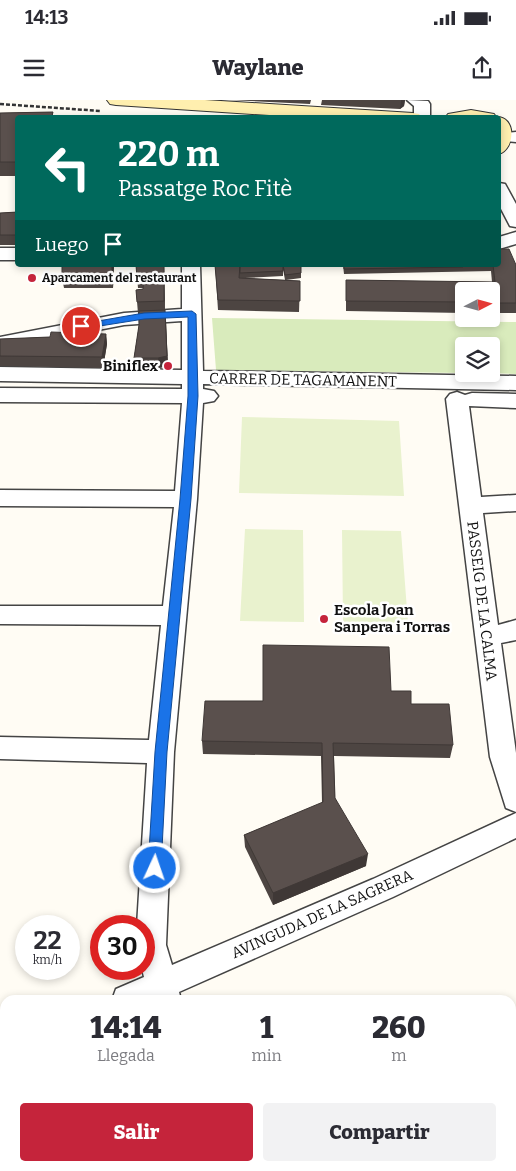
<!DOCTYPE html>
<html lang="es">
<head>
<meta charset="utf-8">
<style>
  :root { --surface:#fff; --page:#f2f2f3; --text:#2b2b33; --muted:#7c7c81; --accent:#c5243b }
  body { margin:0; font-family:Bitter,serif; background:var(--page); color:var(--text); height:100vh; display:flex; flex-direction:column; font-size:19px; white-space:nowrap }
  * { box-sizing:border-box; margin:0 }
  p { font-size:16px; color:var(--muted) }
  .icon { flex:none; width:28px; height:28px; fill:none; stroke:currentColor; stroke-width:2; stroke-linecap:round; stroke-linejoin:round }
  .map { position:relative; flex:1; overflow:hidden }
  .side { position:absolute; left:0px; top:895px; width:516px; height:176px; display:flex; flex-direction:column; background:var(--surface); border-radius:15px 15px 0 0; box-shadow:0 2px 8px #0003 }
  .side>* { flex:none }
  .hud { position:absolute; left:15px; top:15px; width:486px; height:152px; border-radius:5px; box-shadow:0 2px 8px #0003; background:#00695c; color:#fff; overflow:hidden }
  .needle { width:32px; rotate:84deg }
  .controls { position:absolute; left:455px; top:182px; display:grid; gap:10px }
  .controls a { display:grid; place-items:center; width:45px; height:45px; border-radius:5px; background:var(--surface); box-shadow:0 2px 8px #0003; font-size:25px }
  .speed { position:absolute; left:15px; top:815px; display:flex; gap:10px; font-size:25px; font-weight:700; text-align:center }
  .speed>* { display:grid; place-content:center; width:65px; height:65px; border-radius:50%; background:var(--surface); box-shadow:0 2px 8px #0003; line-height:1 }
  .speed small { font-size:12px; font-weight:400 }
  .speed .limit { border:8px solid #d22; background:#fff; color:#111 }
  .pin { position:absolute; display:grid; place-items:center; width:42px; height:42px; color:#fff; margin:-21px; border:2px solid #fff; border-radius:50%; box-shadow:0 1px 5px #0007 }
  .me { position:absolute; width:55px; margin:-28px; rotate:3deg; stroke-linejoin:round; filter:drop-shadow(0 0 4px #0008) }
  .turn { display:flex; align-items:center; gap:18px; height:105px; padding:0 20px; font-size:22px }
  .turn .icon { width:65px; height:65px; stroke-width:2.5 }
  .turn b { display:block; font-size:35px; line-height:42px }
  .then { display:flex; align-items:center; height:48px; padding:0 20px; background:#0003; gap:10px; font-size:19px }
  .eta { display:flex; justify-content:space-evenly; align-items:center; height:85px; text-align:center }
  .eta b { font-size:30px; font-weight:800; line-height:35px }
  .cta { display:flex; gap:10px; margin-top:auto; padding:10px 20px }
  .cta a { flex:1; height:58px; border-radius:5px; background:var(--accent); color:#fff; font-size:20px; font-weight:800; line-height:58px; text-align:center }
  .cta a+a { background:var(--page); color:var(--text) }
  .status { display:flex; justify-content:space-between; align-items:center; height:35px; padding:0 25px; background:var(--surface); direction:ltr }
  .status svg { height:14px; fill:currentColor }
  header { display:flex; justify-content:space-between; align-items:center; height:65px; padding:0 20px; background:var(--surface); font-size:22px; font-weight:800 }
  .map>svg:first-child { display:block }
  .green { fill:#d9ebbc }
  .pitch { fill:#e9f2ce }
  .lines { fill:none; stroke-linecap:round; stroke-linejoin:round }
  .street-casing { stroke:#444; stroke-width:3 }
  .secondary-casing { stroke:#333; stroke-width:2 }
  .path { stroke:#333; stroke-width:2.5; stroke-dasharray:4 2; stroke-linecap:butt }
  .street { fill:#fff; fill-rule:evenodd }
  .secondary { fill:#ffefaf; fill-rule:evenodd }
  .wall { fill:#4d4542; fill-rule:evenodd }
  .shaded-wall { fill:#3f3836 }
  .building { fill:#5a504d; stroke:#3f3836 }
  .route { fill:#1a73e8; stroke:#114b97 }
  .poi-dot { fill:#c5243b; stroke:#fff; stroke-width:2 }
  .labels { text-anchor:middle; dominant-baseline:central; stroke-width:5; stroke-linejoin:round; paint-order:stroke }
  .far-poi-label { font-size:12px; font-weight:bold; fill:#111; stroke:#fff; text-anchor:start }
  .poi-label { font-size:15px; font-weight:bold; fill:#111; stroke:#fff; text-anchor:end }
  .street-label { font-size:15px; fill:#111; stroke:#fff }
</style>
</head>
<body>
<div class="status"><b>14:13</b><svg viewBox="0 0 49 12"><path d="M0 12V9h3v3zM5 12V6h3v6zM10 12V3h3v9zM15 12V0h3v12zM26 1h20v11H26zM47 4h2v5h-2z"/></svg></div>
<header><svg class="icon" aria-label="menu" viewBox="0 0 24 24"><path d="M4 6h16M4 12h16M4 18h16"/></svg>Waylane<svg class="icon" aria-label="share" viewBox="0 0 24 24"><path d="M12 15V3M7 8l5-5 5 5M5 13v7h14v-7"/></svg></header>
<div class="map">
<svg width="516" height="1071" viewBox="0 0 516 1071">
  <rect width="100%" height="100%" fill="#fffcf4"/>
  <path class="green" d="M212,218L516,222V274L491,273V246H464V273L216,270Z"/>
  <path class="pitch" d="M242,317L399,321L404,396L239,393Z
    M245,429L303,430L304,522L240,521Z
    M342,430L401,431L408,523L343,522Z"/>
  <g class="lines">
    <g class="street-casing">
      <path id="street" d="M407,0L428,1L430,4V18H414V6Z
        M516,32V42L504,41L502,37L504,33Z
        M499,83L505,84L516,104V127L510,126L499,105Z
        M516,132V144L499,149V137Z
        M0,148H18V160H0Z
        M182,165H200L203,271L516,276V290L203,284V289L214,291L218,296L214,301L203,303L197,399L174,652L166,845L172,865L373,779L516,713V738L393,797L179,892L181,900H112L116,889L144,877L142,869H144V826H137L147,663L0,659V637L149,640L161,525L0,524V506H163L174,407L0,406V390L175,391L182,303L0,302V288L182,289V284L0,281V267L182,270V221L124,225L0,249V237L124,213L182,209Z
        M457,292L465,295L472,293L516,294V308L469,306L481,397L516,395V411L483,413L498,525L516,520V540L501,543L516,653V712L506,708L490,657L446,299L450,294Z
        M5,940V973L0,975V942Z
        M203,1066H237L239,1071H205Z"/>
    </g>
    <g class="secondary-casing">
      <path id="secondary" d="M107,0H205L413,13L419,14L422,18H315L116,5L110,4Z
        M471,10L494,14L496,17C516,16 516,48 499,54V40L501,37L499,18H445L448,14Z"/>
    </g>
    <path class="path" d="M0,4L101,11"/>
    <use href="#street" class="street"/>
    <use href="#secondary" class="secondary"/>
  </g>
  <path class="wall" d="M229,0H311L310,4Z
    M322,0H405L404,6L400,9L321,5Z
    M53,12V16H87V18H18V76H0V13Z
    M18,112V145H0V113Z
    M114,165L113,188H64L62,178Z
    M136,165H164L165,210L168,266L159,268H135L134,258L139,225L136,190L143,189V188H138Z
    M215,165H301V178L286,180L300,181L299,212L218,210ZM283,169L285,180L245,178L283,176Z
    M343,165H516V213H491V191H464V213L346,211V180L492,182L491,171L344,174Z
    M106,234L107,244L103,268L0,266V239L50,237Z
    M391,591L411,604L453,645L450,658L334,656L335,698L366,766L273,805L245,747L244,735L322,703L321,656L203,654L202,641Z"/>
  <path class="shaded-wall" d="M401,0H405L404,6L400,9Z
    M112,165H114L113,188L112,178Z
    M164,165L165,211L164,201Z
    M166,220L168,266L159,268L158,258Z
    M106,234L107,244L103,268L102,257Z
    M368,754L366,766L273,805V793Z"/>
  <path class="building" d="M53,12L52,16H87V18H18V62H0V13Z
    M18,112L17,135H0V113Z
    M499,149H509L516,165V203H491V191H464V202L346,201V180L495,182L493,165H499Z
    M62,165H112V178H62Z
    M136,165H164V201L137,202L136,190L143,189L144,178H137Z
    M215,165H240L239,178L300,181V201L218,200Z
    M240,165H283V171L240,173Z
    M283,165H301V173L285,175Z
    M344,165H463V167L344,169Z
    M165,210L167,256L158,258H134L139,225V211Z
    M51,232L106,234L102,257L0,256V239L50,237Z
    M263,545L389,547L391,591H411V604H449L453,645L333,643L335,698L368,754L273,793L244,735L323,702L322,643L202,641L205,601H263Z"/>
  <path class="route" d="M192,211L196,214L198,296L191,399L167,652L161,768L160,772L155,774L150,772L148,768L155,652L180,399L188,296V217L144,219L81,229L76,226L81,224L144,213Z"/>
  <g class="poi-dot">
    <circle cx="32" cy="178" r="5"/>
    <circle cx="168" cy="266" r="5"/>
    <circle cx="324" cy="519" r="5"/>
  </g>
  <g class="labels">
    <g class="far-poi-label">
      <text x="42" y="178">Aparcament del restaurant</text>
    </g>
    <g class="poi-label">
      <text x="158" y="266">Biniflex</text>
      <text x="334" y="510" text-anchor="start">Escola Joan<tspan x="334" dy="17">Sanpera i Torras</tspan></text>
    </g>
    <g class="street-label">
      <text transform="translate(303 280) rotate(1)">CARRER DE TAGAMANENT</text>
      <text transform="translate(482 501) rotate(83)">PASSEIG DE LA CALMA</text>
      <text transform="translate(322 814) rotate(-24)">AVINGUDA DE LA SAGRERA</text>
    </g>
  </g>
</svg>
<div class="controls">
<a><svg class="needle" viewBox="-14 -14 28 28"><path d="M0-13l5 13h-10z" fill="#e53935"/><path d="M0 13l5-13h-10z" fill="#7c7c81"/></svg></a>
<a><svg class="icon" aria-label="layers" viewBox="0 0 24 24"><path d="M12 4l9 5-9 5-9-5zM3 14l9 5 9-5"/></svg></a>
</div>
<div class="speed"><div>22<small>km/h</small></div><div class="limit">30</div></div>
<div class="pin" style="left:81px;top:226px;background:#d93025"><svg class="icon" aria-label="arrive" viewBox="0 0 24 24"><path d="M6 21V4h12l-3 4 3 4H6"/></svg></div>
<svg class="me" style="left:155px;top:768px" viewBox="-20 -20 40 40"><circle r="17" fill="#1a73e8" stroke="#fff" stroke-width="3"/><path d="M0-11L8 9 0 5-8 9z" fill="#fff"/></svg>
<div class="hud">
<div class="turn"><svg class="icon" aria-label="left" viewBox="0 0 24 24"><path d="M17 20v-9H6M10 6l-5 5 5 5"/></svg><div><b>220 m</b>Passatge Roc Fitè</div></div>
<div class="then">Luego<svg class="icon" aria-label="arrive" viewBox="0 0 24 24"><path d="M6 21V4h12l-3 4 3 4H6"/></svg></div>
</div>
<section class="side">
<div class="eta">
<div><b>14:14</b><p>Llegada</p></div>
<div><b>1</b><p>min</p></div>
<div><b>260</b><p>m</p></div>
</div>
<div class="cta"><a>Salir</a><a>Compartir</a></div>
</section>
</div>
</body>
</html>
